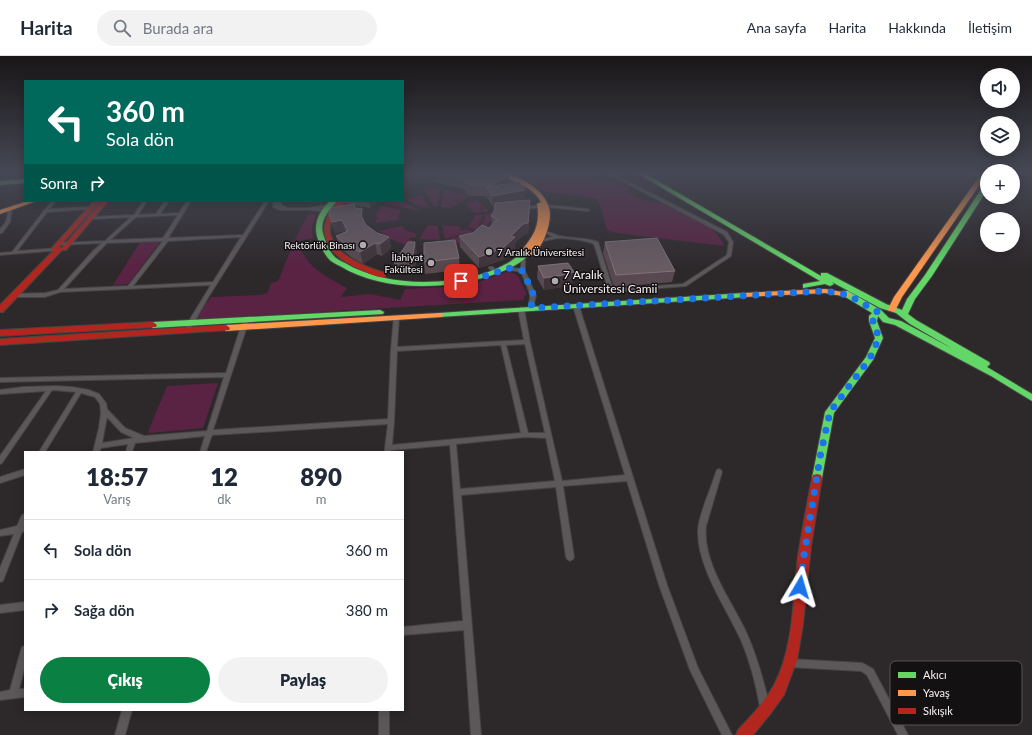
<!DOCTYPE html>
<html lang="tr">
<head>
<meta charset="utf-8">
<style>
  :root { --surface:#fff; --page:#f2f2f3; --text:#1f2937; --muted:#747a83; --line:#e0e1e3; --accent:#0b8043 }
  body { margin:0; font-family:Lato,sans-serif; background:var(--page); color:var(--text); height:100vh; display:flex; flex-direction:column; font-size:15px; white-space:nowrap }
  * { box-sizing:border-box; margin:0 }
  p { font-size:13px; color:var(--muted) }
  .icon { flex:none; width:22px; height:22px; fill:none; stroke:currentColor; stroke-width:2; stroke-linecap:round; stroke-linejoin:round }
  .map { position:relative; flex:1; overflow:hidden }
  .panel { position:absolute; left:24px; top:395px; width:380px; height:260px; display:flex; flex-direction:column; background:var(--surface); border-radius:0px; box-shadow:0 2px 10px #0003 }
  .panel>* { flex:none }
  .top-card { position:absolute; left:24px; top:24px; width:380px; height:122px; border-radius:0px; box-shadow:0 2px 10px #0003; background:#00695c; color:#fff; overflow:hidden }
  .fabs { position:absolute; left:980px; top:12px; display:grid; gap:8px }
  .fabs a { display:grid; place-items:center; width:40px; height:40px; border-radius:50%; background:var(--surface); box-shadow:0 2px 10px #0003; font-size:20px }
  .pin { position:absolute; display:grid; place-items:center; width:34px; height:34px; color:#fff; margin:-17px; border-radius:8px; box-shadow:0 2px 6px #0006 }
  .me { position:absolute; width:44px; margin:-22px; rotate:7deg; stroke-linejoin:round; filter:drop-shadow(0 0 3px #0008) }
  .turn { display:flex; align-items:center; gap:14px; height:84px; padding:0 16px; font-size:18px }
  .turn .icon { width:52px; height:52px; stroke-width:2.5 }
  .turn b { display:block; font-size:28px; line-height:34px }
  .then { display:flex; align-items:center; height:38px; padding:0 16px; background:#0003; gap:8px; font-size:15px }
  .eta { display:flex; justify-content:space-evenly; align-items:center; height:68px; text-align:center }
  .eta b { font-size:24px; font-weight:800; line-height:28px }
  .button { display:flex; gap:8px; margin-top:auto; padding:8px 16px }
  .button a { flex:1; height:46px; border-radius:24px; background:var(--accent); color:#fff; font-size:16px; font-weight:800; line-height:46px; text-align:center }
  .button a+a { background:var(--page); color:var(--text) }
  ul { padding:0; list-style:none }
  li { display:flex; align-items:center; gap:12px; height:60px; padding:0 16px; border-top:1px solid var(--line) }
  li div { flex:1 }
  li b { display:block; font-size:15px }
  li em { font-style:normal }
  header { display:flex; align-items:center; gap:24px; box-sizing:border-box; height:56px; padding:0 20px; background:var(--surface); border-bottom:1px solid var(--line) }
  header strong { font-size:19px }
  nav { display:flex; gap:22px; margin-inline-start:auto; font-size:14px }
  .search { width:280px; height:36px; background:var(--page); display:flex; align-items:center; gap:10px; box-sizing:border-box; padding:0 14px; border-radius:22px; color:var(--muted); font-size:15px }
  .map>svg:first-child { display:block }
  .green { fill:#5a2343 }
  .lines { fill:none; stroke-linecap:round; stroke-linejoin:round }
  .street-casing { stroke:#464344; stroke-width:2 }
  .fast-casing { stroke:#464344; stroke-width:2 }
  .slow-casing { stroke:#464344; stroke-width:2 }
  .jam-casing { stroke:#464344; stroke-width:2 }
  .street { fill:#5c585a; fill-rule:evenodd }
  .fast { fill:#63d668; fill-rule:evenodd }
  .slow { fill:#ff974d; fill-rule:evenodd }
  .jam { fill:#b3261e; fill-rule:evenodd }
  .wall { fill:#584950 }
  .shaded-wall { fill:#40343a }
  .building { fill:#695b62; stroke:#807379 }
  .route { stroke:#1a73e8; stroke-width:7; stroke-dasharray:0 12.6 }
  .poi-dot { fill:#b1abae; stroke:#141112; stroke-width:1.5 }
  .labels { text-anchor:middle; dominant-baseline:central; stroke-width:3; stroke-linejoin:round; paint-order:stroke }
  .far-poi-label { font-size:10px; fill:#f8f2f5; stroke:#141112; text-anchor:end }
  .poi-label { font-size:12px; fill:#f8f2f5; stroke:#141112; text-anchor:start }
  .key { fill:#141112; stroke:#585456; stroke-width:1 }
  .key-label { font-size:11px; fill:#f8f2f5 }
</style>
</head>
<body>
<header>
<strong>Harita</strong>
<div class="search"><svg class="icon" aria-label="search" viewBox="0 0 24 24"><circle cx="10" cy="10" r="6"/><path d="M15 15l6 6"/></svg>Burada ara</div>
<nav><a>Ana sayfa</a><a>Harita</a><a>Hakkında</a><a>İletişim</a></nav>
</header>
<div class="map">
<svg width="1032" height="679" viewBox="0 0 1032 679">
  <rect width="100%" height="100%" fill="#2d282a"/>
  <path class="green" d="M511,117H600L596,119V126H617L629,133L628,136C638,143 647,146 660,147C663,147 666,146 669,147C686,152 719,173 724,190L616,177L607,174L601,152L597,143L543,135L523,122Z
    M441,131L437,151H434L424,132Z
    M446,134L471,140L461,146L452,143L451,144L460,147L449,152L441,151L444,135Z
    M422,139L429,151L423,152L407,144Z
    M477,144L489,155L484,156L481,151H480L482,156L474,157L466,148Z
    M389,145H402L421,155L385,148Z
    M381,150L401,154L398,160L399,164L376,167V164L379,162L375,160Z
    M309,157L316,158L312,171L313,182L298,185C304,210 326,221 347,232L341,241L370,238L400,244L405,233L467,230L506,216L514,217L518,220L527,238L524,240V244L198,263L196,261L211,241L262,239L268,236L271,227L278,225L296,181Z
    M492,157V163L483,176L468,171L474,162V159H483L478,171H480L485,163V158Z
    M428,169L438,170L440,184L419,183Z
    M442,169L457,170L462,172L460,174L461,175L465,173L480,178L469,184L447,190L445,184L462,180L461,178L445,183Z
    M402,170L405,174L417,178L415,182L411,181L408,183L413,185L409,190L390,183L379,175Z
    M140,186H160L128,228L113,229Z
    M218,327L203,372L150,377L148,376L167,330Z"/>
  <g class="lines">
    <g class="street-casing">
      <path id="street" d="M607,117H611L727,176L733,186L731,200L686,230L609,236L594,188C585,184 568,182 558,182C550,183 543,187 536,183V182L543,183L553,181L546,177H538V175C549,174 551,178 560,180C573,183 585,181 598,186L613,233L683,228L727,199L729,186L723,178Z
        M52,145H56L49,153L91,151L93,152L91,153L47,156L17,195L59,192H61V194L0,199V197L12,196L43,156L44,154H45Z
        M143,145H147L138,159L156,158L165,145H169L160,158L179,157L187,145H191L168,182L243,179L265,145H269L209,240L193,268L190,275H186L185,274L187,268L211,229L60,236L45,241H11V239L13,238L45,237L58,234L94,194L102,187L58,189L56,188V187L105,185L131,161L91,163H90V161L134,159ZM178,159L163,182L110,184L136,161ZM241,181L213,226L133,230L168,185ZM163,185L128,230L64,233L98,196L107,187Z
        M273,145H281V148L287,152H308L337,147L358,152L356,153L332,156L308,154H280L273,151ZM337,149L349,152L332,154L318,153Z
        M547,149L587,153L589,154L587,155L547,151L522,153L520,152L522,151Z
        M9,152L12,153L10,166L2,177H0V173L6,166Z
        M521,203H523L525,204V215L536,240L534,247L536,253L533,255C526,250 530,247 530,240C530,236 523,221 521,216L506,213V212L508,211L521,213Z
        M489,211H493L497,216V217H493L489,212Z
        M576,248L579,250L667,529L698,612L732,679H722L690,614L659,529L627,425L563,430L574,501L573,503L570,505L567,503L566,501L556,431L461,439L481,679H471L464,574L403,579V571L463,565L450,389L391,394V396H385V392L388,368L212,379L206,396H200L205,380L135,387L132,396H126L128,388L101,392L99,396H93L99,372L101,357L100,348L95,341L81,337L45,396H39L76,336L52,334L2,407L0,408V400L46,335L0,338V334L23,331L56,330L72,331L89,334L99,338L106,347L107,353L125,372L144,380L207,375L224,321L0,326V322L226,317L243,264L246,262L249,264L213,374L388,363L391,293L394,260H398L399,261L397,291L524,284L518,253L521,251L524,253L530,286L562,425L625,419L573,250ZM525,288L545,377H528L506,289ZM501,289L521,377L392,389L394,365L397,295ZM107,361L121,376L134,382L102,387ZM525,381L546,382L555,425L460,433L456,388Z
        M25,413V419L0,427V421Z
        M719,413L721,414L722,416L706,470C702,507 732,545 747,578C757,601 764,626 770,651L768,654L765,656L762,654L760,651C756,628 750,605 741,584C726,551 697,511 698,474C699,458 711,433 716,416L717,414Z
        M25,458V475L22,476L4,522L3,525L0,526V512L14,478L0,480V474L17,470L22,459Z
        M25,546V554L0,557V549Z
        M25,590V610L19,633H25V641L0,644V636L10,634L21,594L22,591Z
        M789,603L862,607L873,613L908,679H898L867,619L861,615L789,611L786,610L785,607L786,604Z
        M122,654H132L125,679H115Z
        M379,654H389V679H379Z"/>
    </g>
    <g class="fast-casing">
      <path id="fast" d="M637,117H644L821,220V217H827L886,248L902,254L907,243L925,219L984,129L987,127V134L932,220L915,243L908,258L916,264L989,306L990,308L987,311L1032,338V345L991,320L895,269L883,266L878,260L877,265L883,282L873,304L834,357L822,422L821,425L817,426L813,425L812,422L825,356L866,301L875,282L869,265V260L872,257L842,239V235H848L881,254L889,262L901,265L953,293L910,268L896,257L880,252L832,226L834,228L830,230L825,228L803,232V228L820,225Z
        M25,123V127L0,129V125Z
        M330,145H337C324,160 317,168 327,188C329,192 330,196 333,199C336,203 341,205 345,207C384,230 439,230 482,218C489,216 497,213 504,209C512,206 520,196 528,198L529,199C521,207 509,213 498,217C451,234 384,237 340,210C336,208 331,206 328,202C324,197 321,191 319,186C312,170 318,156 330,145Z
        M744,237H747V241L439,261L435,259L439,257Z
        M380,254L384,256L383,258L153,272L149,269L153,266Z"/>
    </g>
    <g class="slow-casing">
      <path id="slow" d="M499,117C508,116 517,121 525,125C535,131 546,140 549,152C554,167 537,212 519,198C532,181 541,172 537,148L541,146C532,129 513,127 499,117Z
        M969,117H987V118L902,241L895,255H889L888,253L894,241L979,121Z
        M28,145H37L0,158V154Z
        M825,233L848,237L852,239L848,241L825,237L744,241L740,239L744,237Z
        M439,257H442L443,259L442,261L226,275L222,272L226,269Z"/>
    </g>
    <g class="jam-casing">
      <path id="jam" d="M94,145H100L59,191L62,192L102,145H108L66,194H62L3,256H0V249L53,195L51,193L52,192Z
        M338,145H344C341,149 337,153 334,157C316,192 359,209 385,217V221C377,222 368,217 361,214C328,200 311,175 338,145Z
        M153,266L157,269L156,271L0,280V274Z
        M226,269L230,272L229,274L0,289V283Z
        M817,418L821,419L822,422L811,490L803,568L797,604L784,639L771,657L753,679H736L738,674C751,660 765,646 774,629C794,592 793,541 798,500C802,474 807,448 812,422L813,419Z"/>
    </g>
    <use href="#street" class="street"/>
    <use href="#fast" class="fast"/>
    <use href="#slow" class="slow"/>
    <use href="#jam" class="jam"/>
  </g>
  <path class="wall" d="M403,117H502L509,128L525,134V145L530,144L528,178L523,179L515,187V193L503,204L479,212L460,191L459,180L489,172L492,169L491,160L494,155L495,150L493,151L486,140H470L465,137V133L434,126V125L406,131L403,128Z
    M344,145H378L370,152L354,149L355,153L364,163V165L366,169L377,177L389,181L391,192L382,200L377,198L363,208L351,201L339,191L336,180L345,176V175L335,177L332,169L329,158L350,148L344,147Z
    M415,186L417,198L414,218H396L394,207Z
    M605,186L675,215L672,226L614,231L603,197Z
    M459,202L460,214L425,218L424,206Z
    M538,210L573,227L568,228V230L544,234L537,222Z"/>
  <path class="shaded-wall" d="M422,117H433L434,125L406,131L404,121Z
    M509,120V130L487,131Z
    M525,134V145L493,151L492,140Z
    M530,144L528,178L523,179L515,187V193L503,204L479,212V201L511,180L523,168Z
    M319,145H325L320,148Z
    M369,145H378L370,152Z
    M362,152L364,163L363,171L361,160Z
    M342,164L345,175L335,177L332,166Z
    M389,181L391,192L382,200L380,188Z
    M415,186L417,198L414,218L412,206Z
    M375,187L377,198L363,208L360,196Z
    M574,216L573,227L568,228V230L544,234V222Z"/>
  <path class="building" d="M403,117H422L404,121L403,119Z
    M439,117H502L509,120L487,131L519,126L525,134L492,140L486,130L469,129L464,127L466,123Z
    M530,144L528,167L523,168L511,180L515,181L503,192L479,201L459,180L473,177L482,169L489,172L497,163L491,160L494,155L495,147Z
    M354,148L355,153L362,152L361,160L366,169L377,177L389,181L380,188L375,187L360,196L348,190L336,180L348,175L342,164L332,166L329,158L331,152Z
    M657,182L675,215L616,219L605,186Z
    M455,184L459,202L424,206V187Z
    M408,186H415L412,206L394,207Z
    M568,207L574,216L567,217L569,218L544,222L538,210Z"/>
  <linearGradient id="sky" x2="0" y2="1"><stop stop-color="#191617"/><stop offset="0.55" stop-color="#464855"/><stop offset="1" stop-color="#464855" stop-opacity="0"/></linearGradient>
  <rect width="1032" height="212" fill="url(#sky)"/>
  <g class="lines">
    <path class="route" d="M461,225L485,220L508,212L523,215L534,240L531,248L533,252L825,235L848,239L878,256L873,260V265L879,282L870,302L830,356L821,396L804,499L800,531"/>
  </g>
  <g class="poi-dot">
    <circle cx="363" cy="189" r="4"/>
    <circle cx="489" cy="196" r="4"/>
    <circle cx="431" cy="207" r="4"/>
    <circle cx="555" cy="225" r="4"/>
  </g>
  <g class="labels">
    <g class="far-poi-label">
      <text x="355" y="189">Rektörlük Binası</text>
      <text x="497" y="196" text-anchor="start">7 Aralık Üniversitesi</text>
      <text x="423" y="201">İlahiyat<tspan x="423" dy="12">Fakültesi</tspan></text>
    </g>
    <g class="poi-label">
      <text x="563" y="218">7 Aralık<tspan x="563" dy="14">Üniversitesi Camii</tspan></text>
    </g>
  </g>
  <rect x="890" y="605" width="132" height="64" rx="6" class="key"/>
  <rect x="898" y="616" width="18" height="6" fill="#63d668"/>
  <rect x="898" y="634" width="18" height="6" fill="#ff974d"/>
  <rect x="898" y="652" width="18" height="6" fill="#b3261e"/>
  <g class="key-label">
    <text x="923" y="623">Akıcı</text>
    <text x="923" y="641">Yavaş</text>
    <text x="923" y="659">Sıkışık</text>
  </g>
</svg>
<div class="fabs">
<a><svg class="icon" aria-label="sound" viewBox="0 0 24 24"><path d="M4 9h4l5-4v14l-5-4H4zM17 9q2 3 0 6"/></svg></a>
<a><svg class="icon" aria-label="layers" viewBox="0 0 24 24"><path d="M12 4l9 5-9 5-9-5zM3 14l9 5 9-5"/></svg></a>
<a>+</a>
<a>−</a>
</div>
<div class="pin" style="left:461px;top:225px;background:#d93025"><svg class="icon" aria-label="arrive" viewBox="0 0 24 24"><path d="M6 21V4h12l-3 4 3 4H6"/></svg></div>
<svg class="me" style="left:800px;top:531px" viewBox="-20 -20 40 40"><path d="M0-17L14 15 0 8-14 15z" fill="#1a73e8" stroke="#fff" stroke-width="4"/></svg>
<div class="top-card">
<div class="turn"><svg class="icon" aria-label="left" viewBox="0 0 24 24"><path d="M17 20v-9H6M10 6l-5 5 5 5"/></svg><div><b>360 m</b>Sola dön</div></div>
<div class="then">Sonra<svg class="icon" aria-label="right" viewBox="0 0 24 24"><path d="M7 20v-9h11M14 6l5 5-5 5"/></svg></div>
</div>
<section class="panel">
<div class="eta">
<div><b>18:57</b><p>Varış</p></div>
<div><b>12</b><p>dk</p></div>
<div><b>890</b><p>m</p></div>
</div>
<ul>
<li><svg class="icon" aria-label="left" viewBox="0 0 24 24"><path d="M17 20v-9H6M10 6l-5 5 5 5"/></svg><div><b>Sola dön</b></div><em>360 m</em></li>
<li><svg class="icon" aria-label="right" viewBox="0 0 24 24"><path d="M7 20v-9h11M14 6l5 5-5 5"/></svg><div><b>Sağa dön</b></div><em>380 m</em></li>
</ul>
<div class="button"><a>Çıkış</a><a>Paylaş</a></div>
</section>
</div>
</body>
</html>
